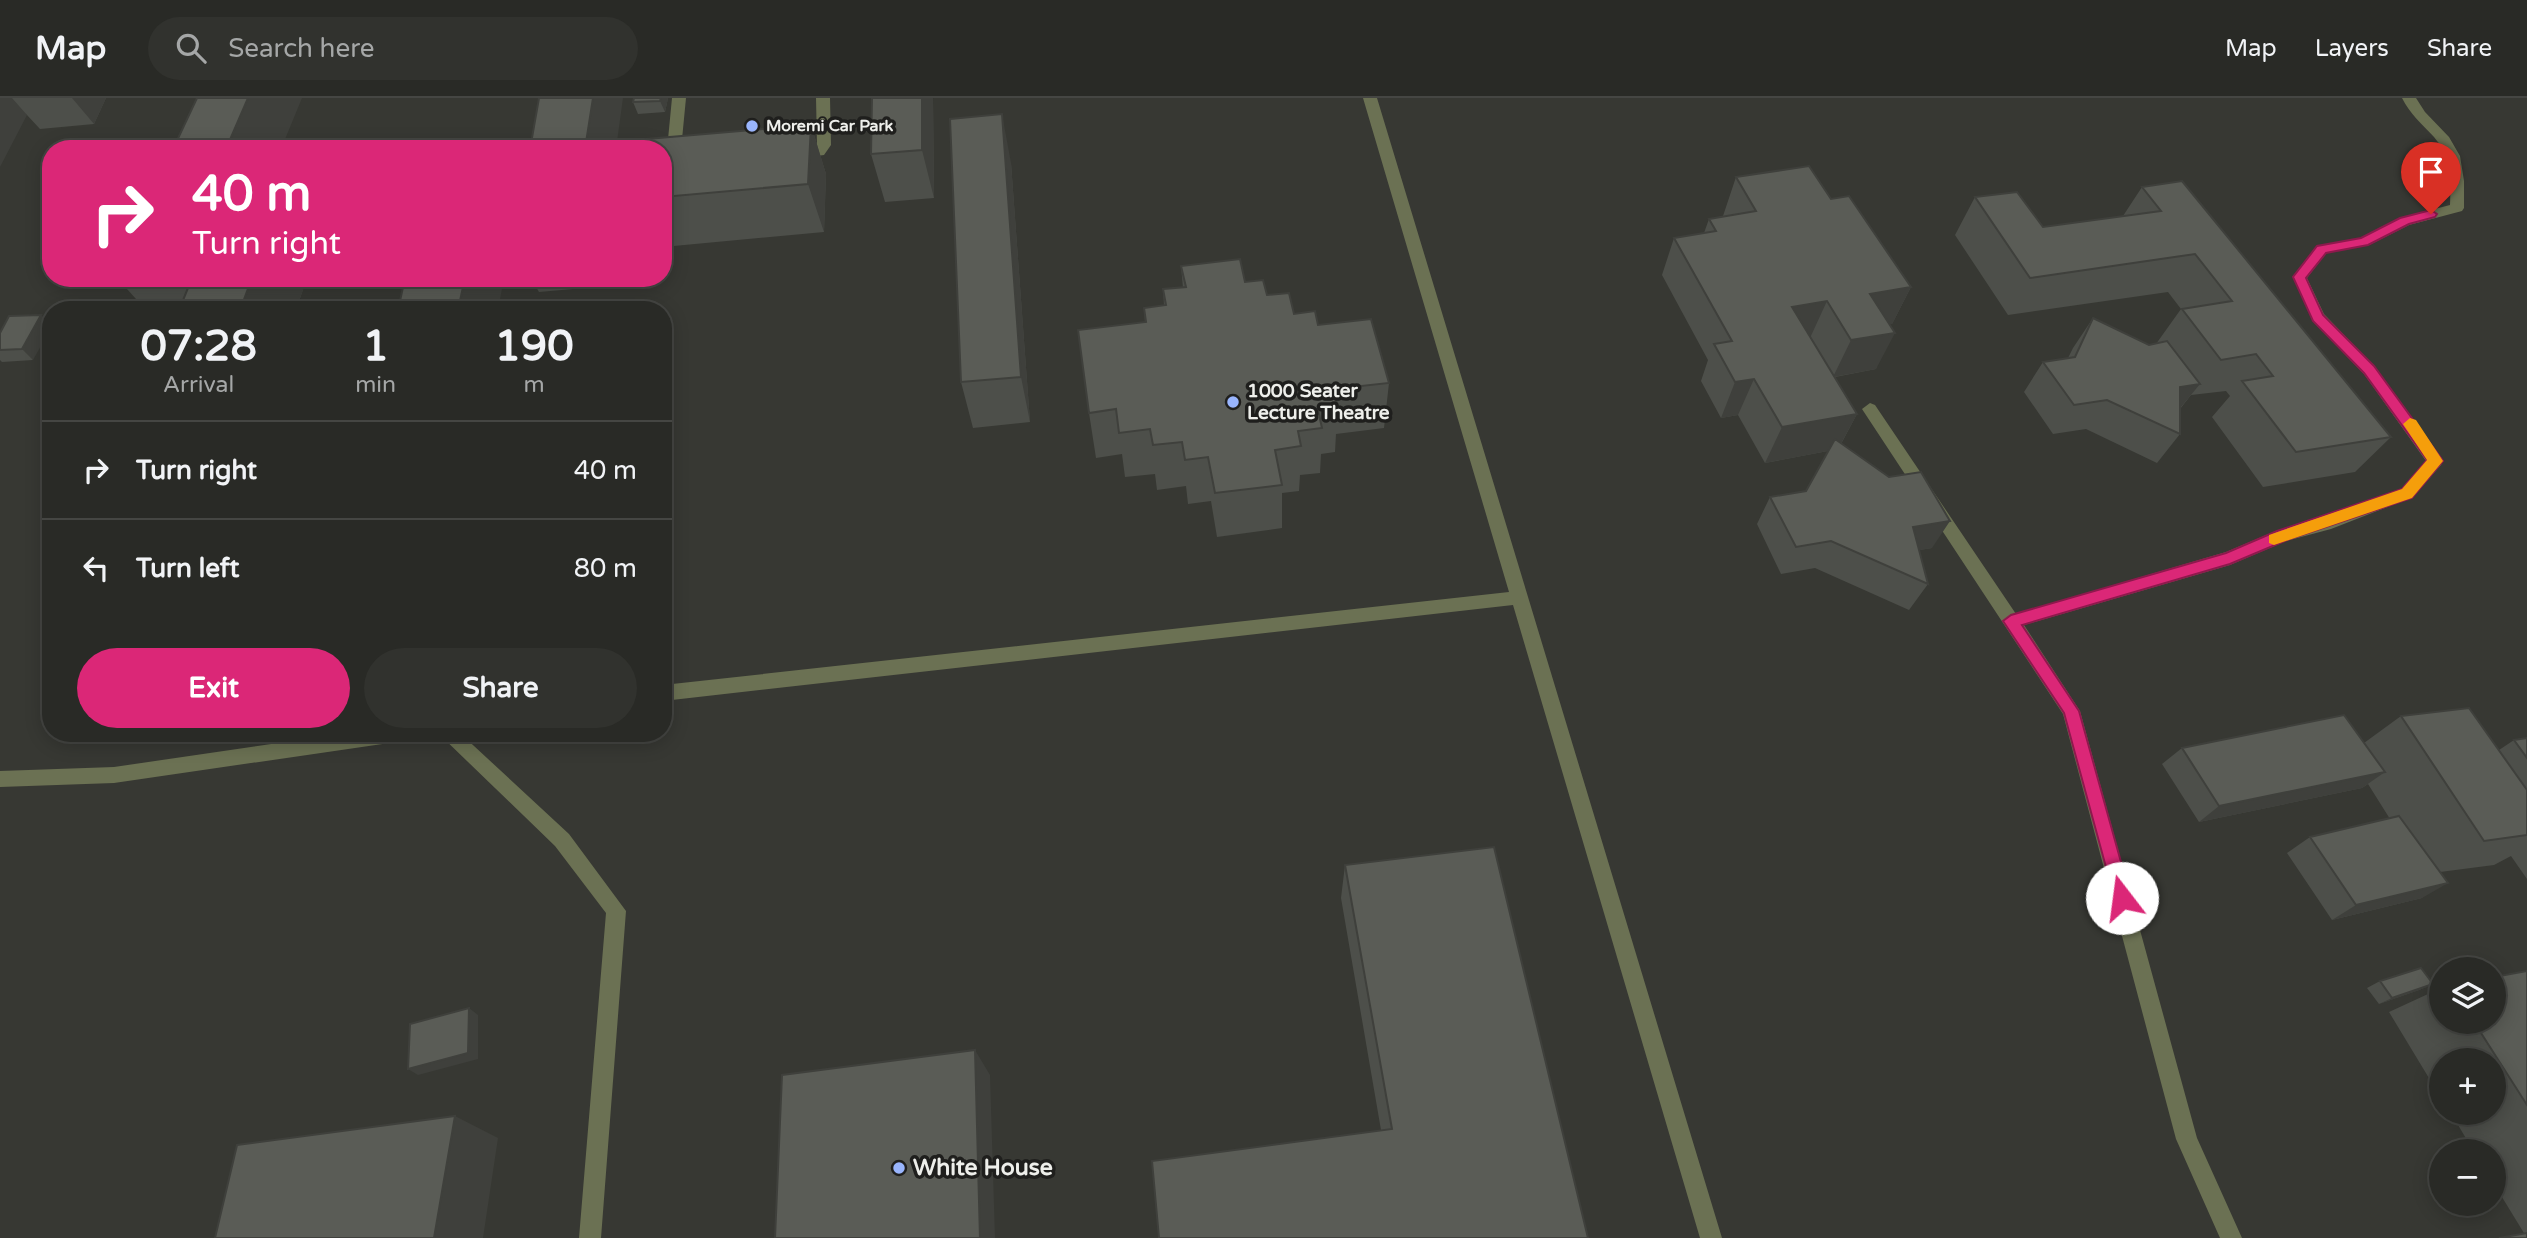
<!DOCTYPE html>
<html lang="en">
<head>
<meta charset="utf-8">
<style>
  :root { --surface:#292a26; --page:#31322e; --text:#f1f3f6; --muted:#a5a7a7; --line:#454643; --accent:#db2777 }
  body { margin:0; font-family:"Varela Round",sans-serif; background:var(--page); color:var(--text); height:100vh; display:flex; flex-direction:column; font-size:26px; white-space:nowrap }
  * { box-sizing:border-box; margin:0 }
  p { font-size:23px; color:var(--muted) }
  .icon { flex:none; width:38px; height:38px; fill:none; stroke:currentColor; stroke-width:2; stroke-linecap:round; stroke-linejoin:round }
  .map { position:relative; flex:1; overflow:hidden }
  .drawer { position:absolute; left:42px; top:203px; width:630px; height:441px; display:flex; flex-direction:column; background:var(--surface); border-radius:28px; box-shadow:0 4px 18px #0003,0 0 0 2px var(--line) }
  .drawer>* { flex:none }
  .banner { position:absolute; left:42px; top:42px; width:630px; height:147px; border-radius:28px; box-shadow:0 4px 18px #0003,0 0 0 2px var(--line); background:#db2777; color:#fff; overflow:hidden }
  .tools { position:absolute; left:2429px; top:859px; display:grid; gap:14px }
  .tools a { display:grid; place-items:center; width:77px; height:77px; border-radius:50%; background:var(--surface); box-shadow:0 4px 18px #0003,0 0 0 2px var(--line); font-size:35px }
  .pin { position:absolute; display:grid; place-items:center; width:60px; height:60px; color:#fff; margin:-72px -30px; border-radius:50% 50% 50% 0; rotate:-45deg; box-shadow:0 0 7px #0007 }
  .pin .icon { rotate:45deg }
  .me { position:absolute; width:77px; margin:-38px; rotate:345deg; stroke-linejoin:round; filter:drop-shadow(0 0 5px #0008) }
  .turn { display:flex; align-items:center; gap:24px; height:147px; padding:0 35px; font-size:32px }
  .turn .icon { width:91px; height:91px; stroke-width:2.5 }
  .turn b { display:block; font-size:49px; line-height:60px }
  .eta { display:flex; justify-content:space-evenly; align-items:center; height:119px; text-align:center }
  .eta b { font-size:42px; font-weight:700; line-height:49px }
  .button { display:flex; gap:14px; margin-top:auto; padding:14px 35px }
  .button a { flex:1; height:80px; border-radius:42px; background:var(--accent); color:#fff; font-size:28px; font-weight:700; line-height:80px; text-align:center }
  .button a+a { background:var(--page); color:var(--text) }
  ul { padding:0; list-style:none }
  li { display:flex; align-items:center; gap:21px; height:98px; padding:0 35px; border-top:2px solid var(--line) }
  li div { flex:1 }
  li b { display:block; font-size:26px }
  li em { font-style:normal }
  header { display:flex; align-items:center; gap:42px; box-sizing:border-box; height:98px; padding:0 35px; background:var(--surface); border-bottom:2px solid var(--line) }
  header strong { font-size:33px }
  nav { display:flex; gap:38px; margin-inline-start:auto; font-size:24px }
  .search { width:490px; height:63px; background:var(--page); display:flex; align-items:center; gap:18px; box-sizing:border-box; padding:0 24px; border-radius:38px; color:var(--muted); font-size:26px }
  .map>svg:first-child { display:block }
  .lines { fill:none; stroke-linecap:round; stroke-linejoin:round }
  .minor { fill:#6b7153; fill-rule:evenodd }
  .wall { fill:#4d4f4a }
  .shaded-wall { fill:#3f403c }
  .building { fill:#5a5c56; stroke:#3f403c; stroke-width:2 }
  .route { fill:#db2777; stroke:#8e194d; stroke-width:2 }
  .slow { fill:#f59e0b }
  .poi-dot { fill:#99b5fd; stroke:#1f1f1d; stroke-width:2.5 }
  .labels { text-anchor:middle; dominant-baseline:central; stroke-width:7; stroke-linejoin:round; paint-order:stroke }
  .far-poi-label { font-size:16px; font-weight:bold; fill:#eeefeb; stroke:#1f1f1d; text-anchor:start }
  .poi-label { font-size:19px; font-weight:bold; fill:#eeefeb; stroke:#1f1f1d; text-anchor:start }
  .near-poi-label { font-size:23px; font-weight:bold; fill:#eeefeb; stroke:#1f1f1d; text-anchor:start }
</style>
</head>
<body>
<header>
<strong>Map</strong>
<div class="search"><svg class="icon" aria-label="search" viewBox="0 0 24 24"><circle cx="10" cy="10" r="6"/><path d="M15 15l6 6"/></svg>Search here</div>
<nav><a>Map</a><a>Layers</a><a>Share</a></nav>
</header>
<div class="map">
<svg width="2527" height="1140" viewBox="0 0 2527 1140">
  <rect width="100%" height="100%" fill="#373833"/>
  <g class="lines">
    <path class="minor" d="M672,0H686L680,62L673,66L666,62Z
      M816,0H830L831,47L824,57L793,61V55L815,50L817,47Z
      M1363,0H1377L1722,1140H1700L1513,507L663,603V587L1509,494Z
      M2402,0H2416L2425,14L2449,39L2460,58L2464,83V110L2462,113L2409,127L2369,147L2326,155L2307,180L2324,216L2374,268L2441,359L2443,363L2441,367L2413,399L2331,431L2286,443L2230,467L2024,527L2080,613L2197,1040L2242,1140H2220L2176,1041L2063,616L1862,311L1870,305L1875,307L2016,516L2226,454L2276,433L2322,420L2401,391L2426,363L2364,276L2313,223L2293,179L2317,148L2361,140L2400,120L2450,107C2451,82 2451,58 2434,39C2422,26 2410,16 2402,0Z
      M347,635H412L409,641L403,643L114,685L0,689V673L114,669Z
      M438,635H460L569,736L626,813L601,1140H579L606,815L555,748Z"/>
  </g>
  <path class="wall" d="M0,0H106L94,26L40,31L27,17Z
    M634,0H668L665,14L638,16L633,4Z
    M872,0H933L934,100L885,104L871,56Z
    M811,27L826,76L824,134L663,149V51Z
    M1011,65L1030,324L973,330L961,284Z
    M1736,79L1831,101L1911,189L1892,226H1889L1876,271L1835,279L1857,316L1841,346L1932,450L1919,452L1928,486L1909,512L1815,470L1781,476L1757,426L1770,399L1806,393L1828,353L1765,365L1738,317L1721,320L1701,283L1708,262L1662,177L1674,140L1704,135L1709,121L1723,118Z
    M2142,89L2391,339L2355,374L2263,389L2212,319L2230,298L2226,293L2191,297L2180,311V336L2157,365L2086,331L2053,336L2024,294L2043,264L2068,260L2073,250L2093,220L2149,247L2156,246L2181,211L2168,194L2008,217L1955,137L1975,99L2043,129L2123,118Z
    M1181,168L1245,184L1267,197L1294,216L1318,227L1389,285L1384,330L1336,336L1335,354L1321,356L1320,375L1300,377L1299,393L1282,395V430L1217,439L1211,403L1188,406L1186,388L1157,392L1155,376L1125,379L1122,356L1096,360L1089,315L1145,224L1144,210L1164,207L1163,191L1183,190Z
    M117,180H307L296,212H146Z
    M531,180H597L596,189L539,194Z
    M9,218L33,262L2,264L0,262V235Z
    M2401,618L2499,652L2514,642L2527,640V781L2511,758L2494,767L2440,774L2422,800L2332,822L2287,755L2310,739L2390,721L2368,686L2362,690L2199,724L2162,666L2182,650L2364,645Z
    M1345,767L1588,1140L1381,1032L1341,800Z
    M2527,873V1140L2494,1086V1054H2474L2451,1015H2494V962H2441V1000L2389,914L2441,890V924H2494Z
    M2380,883L2433,886L2419,892L2379,906L2367,890Z"/>
  <path class="shaded-wall" d="M0,0H12L27,17L0,69Z
    M72,0H106L94,26Z
    M248,0H302L281,51H226Z
    M593,0H623L616,51H585Z
    M661,0H668L665,14L660,3Z
    M922,0H933L934,100L922,52Z
    M1002,16L1011,65L1030,324L1021,279Z
    M811,27L826,76L824,134L808,86Z
    M179,180H230L206,212Z
    M252,180H307L296,212H240Z
    M465,180H504L498,212H458Z
    M591,180H597L596,189Z
    M1911,189L1892,226L1852,233L1870,196Z
    M1827,203L1810,240L1792,209Z
    M41,217L51,226V230L33,262L22,251Z
    M1895,235L1876,271L1833,279L1851,242Z
    M1754,281L1738,317L1721,320L1735,284Z
    M2200,286L2176,315L2180,289Z
    M1857,316L1838,351L1765,365L1782,329Z
    M1950,423L1932,450L1895,456L1913,429Z
    M2385,674L2362,690L2199,724L2219,708Z
    M2448,785L2422,800L2332,822L2356,807Z
    M2433,886L2419,892L2379,906L2392,900Z
    M469,910L478,917V961L418,977L408,971Z
    M975,952L990,977L995,1140H980Z
    M455,1018L498,1040L483,1140H434Z"/>
  <path class="building" d="M197,0H248L226,51H173Z
    M539,0H593L585,51H530Z
    M634,0H661L660,3L633,4Z
    M872,0H922V52L871,56Z
    M1002,16L1021,279L961,284L950,21Z
    M811,27L808,86L663,99V51H634L635,42Z
    M1809,68L1831,101L1849,98L1911,189L1870,196L1895,235L1851,242L1827,203L1792,209L1857,316L1782,329L1754,281L1735,284L1714,246L1732,243L1674,140L1716,133L1709,121L1756,113L1736,79Z
    M2182,83L2391,339L2296,354L2242,283L2273,278L2256,256L2221,262L2182,211L2232,203L2195,156L2030,180L1975,99L2017,94L2043,129L2161,113L2142,89Z
    M1240,161L1245,184L1263,182L1267,197L1289,195L1294,216L1315,213L1318,227L1371,221L1389,285L1333,291L1338,309L1318,312L1322,330L1298,333L1301,348L1275,352L1282,387L1215,395L1208,359L1185,362L1182,344L1153,347L1150,331L1119,335L1116,311L1089,315L1078,232L1146,224L1144,210L1166,207L1163,191L1186,189L1181,168Z
    M192,180H252L240,212H179Z
    M405,180H465L458,212H398Z
    M41,217L22,251L0,252V235L9,218Z
    M2093,220L2149,247L2167,243L2200,286L2180,289V336L2107,302L2074,307L2043,264L2075,259Z
    M1835,341L1889,379L1921,374L1950,423L1913,429L1928,486L1831,443L1796,449L1770,399L1806,393Z
    M2469,610L2527,692V737L2484,743L2401,618Z
    M2344,617L2385,674L2219,708L2182,650Z
    M2527,640V660L2514,642Z
    M2399,718L2448,785L2356,807L2310,739Z
    M1494,749L1588,1140H1159L1152,1063L1392,1031L1345,767Z
    M2421,870L2433,886L2392,900L2380,883Z
    M2527,873V1007L2474,924H2494V879Z
    M469,910L468,955L408,971L410,926Z
    M975,952L980,1140H775L782,977Z
    M455,1018L434,1140H215L237,1047Z
    M2527,1135V1140H2499Z"/>
  <path class="route" d="M2431,112L2437,116L2435,119L2409,126L2368,147L2326,155L2306,180L2323,217L2374,268L2443,363L2412,400L2287,442L2230,466L2022,527L2079,613L2131,800L2128,806H2116L2064,615L2003,523L2011,517L2226,455L2277,433L2402,391L2427,362L2364,275L2313,223L2293,179L2317,148L2361,140L2400,120Z"/>
  <path class="slow" d="M2410,320L2416,322L2443,363L2412,400L2274,447L2269,445V437L2402,391L2427,362L2403,326Z"/>
  <g class="poi-dot">
    <circle cx="752" cy="28" r="7"/>
    <circle cx="1233" cy="304" r="7"/>
    <circle cx="899" cy="1070" r="7"/>
  </g>
  <g class="labels">
    <g class="far-poi-label">
      <text x="766" y="28">Moremi Car Park</text>
    </g>
    <g class="poi-label">
      <text x="1247" y="293">1000 Seater<tspan x="1247" dy="22">Lecture Theatre</tspan></text>
    </g>
    <g class="near-poi-label">
      <text x="913" y="1070">White House</text>
    </g>
  </g>
</svg>
<div class="tools">
<a><svg class="icon" aria-label="layers" viewBox="0 0 24 24"><path d="M12 4l9 5-9 5-9-5zM3 14l9 5 9-5"/></svg></a>
<a>+</a>
<a>−</a>
</div>
<div class="pin" style="left:2431px;top:116px;background:#d93025"><svg class="icon" aria-label="arrive" viewBox="0 0 24 24"><path d="M6 21V4h12l-3 4 3 4H6"/></svg></div>
<svg class="me" style="left:2122px;top:800px" viewBox="-20 -20 40 40"><circle r="19" fill="#fff"/><path d="M0-13L10 11 0 6-10 11z" fill="#db2777"/></svg>
<div class="banner">
<div class="turn"><svg class="icon" aria-label="right" viewBox="0 0 24 24"><path d="M7 20v-9h11M14 6l5 5-5 5"/></svg><div><b>40 m</b>Turn right</div></div>
</div>
<section class="drawer">
<div class="eta">
<div><b>07:28</b><p>Arrival</p></div>
<div><b>1</b><p>min</p></div>
<div><b>190</b><p>m</p></div>
</div>
<ul>
<li><svg class="icon" aria-label="right" viewBox="0 0 24 24"><path d="M7 20v-9h11M14 6l5 5-5 5"/></svg><div><b>Turn right</b></div><em>40 m</em></li>
<li><svg class="icon" aria-label="left" viewBox="0 0 24 24"><path d="M17 20v-9H6M10 6l-5 5 5 5"/></svg><div><b>Turn left</b></div><em>80 m</em></li>
</ul>
<div class="button"><a>Exit</a><a>Share</a></div>
</section>
</div>
</body>
</html>
